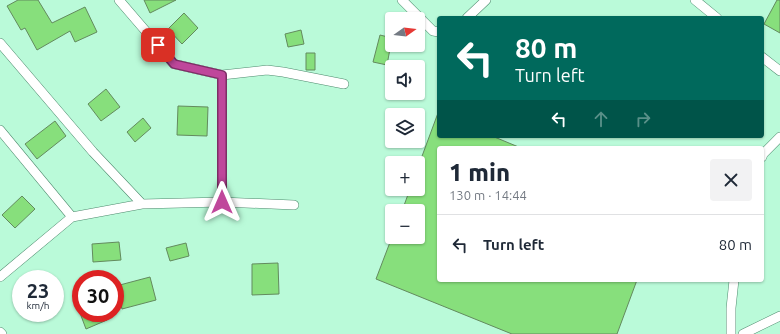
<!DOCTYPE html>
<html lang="en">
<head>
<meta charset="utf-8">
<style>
  :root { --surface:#fff; --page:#f2f2f3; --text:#1f2937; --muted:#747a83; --line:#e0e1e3 }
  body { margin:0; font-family:Ubuntu,sans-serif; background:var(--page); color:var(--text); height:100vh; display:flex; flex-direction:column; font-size:15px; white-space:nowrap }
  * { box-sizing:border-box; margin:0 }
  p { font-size:13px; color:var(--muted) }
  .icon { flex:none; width:22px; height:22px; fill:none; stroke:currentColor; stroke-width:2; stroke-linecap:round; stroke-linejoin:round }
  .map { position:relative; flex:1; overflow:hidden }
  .drawer { position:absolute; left:437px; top:146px; width:327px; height:136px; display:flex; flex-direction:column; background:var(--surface); border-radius:4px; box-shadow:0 1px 3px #0004 }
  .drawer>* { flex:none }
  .top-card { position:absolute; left:437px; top:16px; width:327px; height:122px; border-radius:4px; box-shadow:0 1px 3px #0004; background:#00695c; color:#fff; overflow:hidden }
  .needle { width:26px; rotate:76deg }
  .controls { position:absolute; left:385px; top:12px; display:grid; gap:8px }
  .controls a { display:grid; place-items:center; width:40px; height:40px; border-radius:4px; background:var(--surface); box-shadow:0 1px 3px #0004; font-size:20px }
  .speed { position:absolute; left:12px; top:270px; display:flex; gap:8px; font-size:20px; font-weight:700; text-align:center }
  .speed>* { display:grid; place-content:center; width:52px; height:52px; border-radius:50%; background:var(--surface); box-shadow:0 1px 3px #0004; line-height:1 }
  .speed small { font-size:10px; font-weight:400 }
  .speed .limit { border:6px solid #d22; background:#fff; color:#111 }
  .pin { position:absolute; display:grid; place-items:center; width:34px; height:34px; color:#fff; margin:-17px; border-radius:8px; box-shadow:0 2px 6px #0006 }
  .me { position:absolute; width:44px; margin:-22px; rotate:0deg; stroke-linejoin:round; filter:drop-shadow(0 0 3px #0008) }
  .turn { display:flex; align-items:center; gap:14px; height:84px; padding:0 12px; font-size:18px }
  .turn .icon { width:52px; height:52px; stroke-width:2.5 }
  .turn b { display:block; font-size:28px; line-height:34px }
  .lanes { display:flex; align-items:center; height:38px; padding:0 12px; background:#0003; justify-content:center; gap:20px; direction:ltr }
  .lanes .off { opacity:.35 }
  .round { display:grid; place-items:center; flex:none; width:42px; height:42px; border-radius:4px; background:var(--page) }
  .summary { display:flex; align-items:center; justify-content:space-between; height:68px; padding:0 12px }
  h1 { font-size:24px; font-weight:800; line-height:30px }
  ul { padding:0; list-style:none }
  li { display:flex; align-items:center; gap:12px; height:60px; padding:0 12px; border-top:1px solid var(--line) }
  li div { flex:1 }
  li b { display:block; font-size:15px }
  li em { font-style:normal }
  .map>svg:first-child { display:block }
  .building { fill:#87df7c; stroke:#638a5e }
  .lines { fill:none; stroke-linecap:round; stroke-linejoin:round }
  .minor-casing { stroke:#4e8b6e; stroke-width:10 }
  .minor { stroke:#fff; stroke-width:9 }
  .route-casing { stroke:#7c2e65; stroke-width:10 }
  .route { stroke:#bf479b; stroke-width:7 }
</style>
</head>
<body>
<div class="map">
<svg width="780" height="334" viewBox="0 0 780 334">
  <rect width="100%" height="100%" fill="#bafad9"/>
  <path class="building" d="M18,0H38L52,23L85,7L97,32L75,42L70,31L37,50L25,28L21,30L7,6Z
    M144,0H176L150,13Z
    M777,0H780V33L764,24Z
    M184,13L198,28L182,44L168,29Z
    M301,30L304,44L288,47L285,34Z
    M380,35L392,38L387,65L373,62Z
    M306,53H315V70H306Z
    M106,89L120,107L101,121L88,104Z
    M178,106L208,107L207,136L177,135Z
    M438,113L439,136H492L521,148H439V280H637L617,334H512L376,279L392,237H418V211H402L410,189H418V167Z
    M143,118L151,128L135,142L127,132Z
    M55,121L66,136L37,159L25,144Z
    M22,196L35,209L15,228L2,215Z
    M119,242L121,260L93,262L92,244Z
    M186,243L189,256L170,261L166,248Z
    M278,263L279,294L252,295V264Z
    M150,277L156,300L122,309L116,286Z
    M80,313H104L107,320L86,329Z"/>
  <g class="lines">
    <g class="minor-casing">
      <path id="minor" d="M119,0L174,64L222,75L267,70L283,72L344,84
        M402,0L433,31L439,32
        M695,0L717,18
        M467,18L486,0
        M0,43L93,152L142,204
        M762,57L780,71
        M0,130L72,217
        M762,157L763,154L780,137
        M222,202V75
        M0,277L72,217L142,204L222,202L294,205
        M0,332L2,334
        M731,334V308L734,280
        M743,334L780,316"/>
    </g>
    <use href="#minor" class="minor"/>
  </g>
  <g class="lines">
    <g class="route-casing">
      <path id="route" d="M158,45L174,64L222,75V202"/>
    </g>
    <use href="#route" class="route"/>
  </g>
</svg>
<div class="controls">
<a><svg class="needle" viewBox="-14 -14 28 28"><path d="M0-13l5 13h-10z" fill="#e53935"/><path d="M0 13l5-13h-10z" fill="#747a83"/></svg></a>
<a><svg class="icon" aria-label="sound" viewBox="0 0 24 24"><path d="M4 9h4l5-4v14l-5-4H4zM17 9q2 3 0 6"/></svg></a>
<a><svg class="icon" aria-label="layers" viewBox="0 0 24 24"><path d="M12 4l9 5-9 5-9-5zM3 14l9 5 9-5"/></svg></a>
<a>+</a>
<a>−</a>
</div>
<div class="speed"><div>23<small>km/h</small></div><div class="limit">30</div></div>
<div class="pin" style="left:158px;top:45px;background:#d93025"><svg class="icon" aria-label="arrive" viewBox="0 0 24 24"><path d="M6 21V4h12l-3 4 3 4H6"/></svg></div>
<svg class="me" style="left:222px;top:202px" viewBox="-20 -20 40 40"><path d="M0-17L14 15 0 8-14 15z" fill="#bf479b" stroke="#fff" stroke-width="4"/></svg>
<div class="top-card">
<div class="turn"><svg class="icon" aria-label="left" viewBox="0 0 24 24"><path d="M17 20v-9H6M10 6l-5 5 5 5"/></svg><div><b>80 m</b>Turn left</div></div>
<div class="lanes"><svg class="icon" aria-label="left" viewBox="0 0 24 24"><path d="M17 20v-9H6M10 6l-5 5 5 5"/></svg><svg class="icon off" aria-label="ahead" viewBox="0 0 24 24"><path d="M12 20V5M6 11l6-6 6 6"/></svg><svg class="icon off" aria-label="right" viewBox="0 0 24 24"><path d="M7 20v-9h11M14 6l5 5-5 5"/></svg></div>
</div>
<section class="drawer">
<div class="summary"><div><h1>1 min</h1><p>130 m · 14:44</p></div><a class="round"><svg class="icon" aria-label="close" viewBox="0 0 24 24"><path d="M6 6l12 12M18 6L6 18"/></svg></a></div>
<ul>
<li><svg class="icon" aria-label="left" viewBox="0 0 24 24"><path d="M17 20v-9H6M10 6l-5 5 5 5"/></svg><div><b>Turn left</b></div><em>80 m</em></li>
</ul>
</section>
</div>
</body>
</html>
